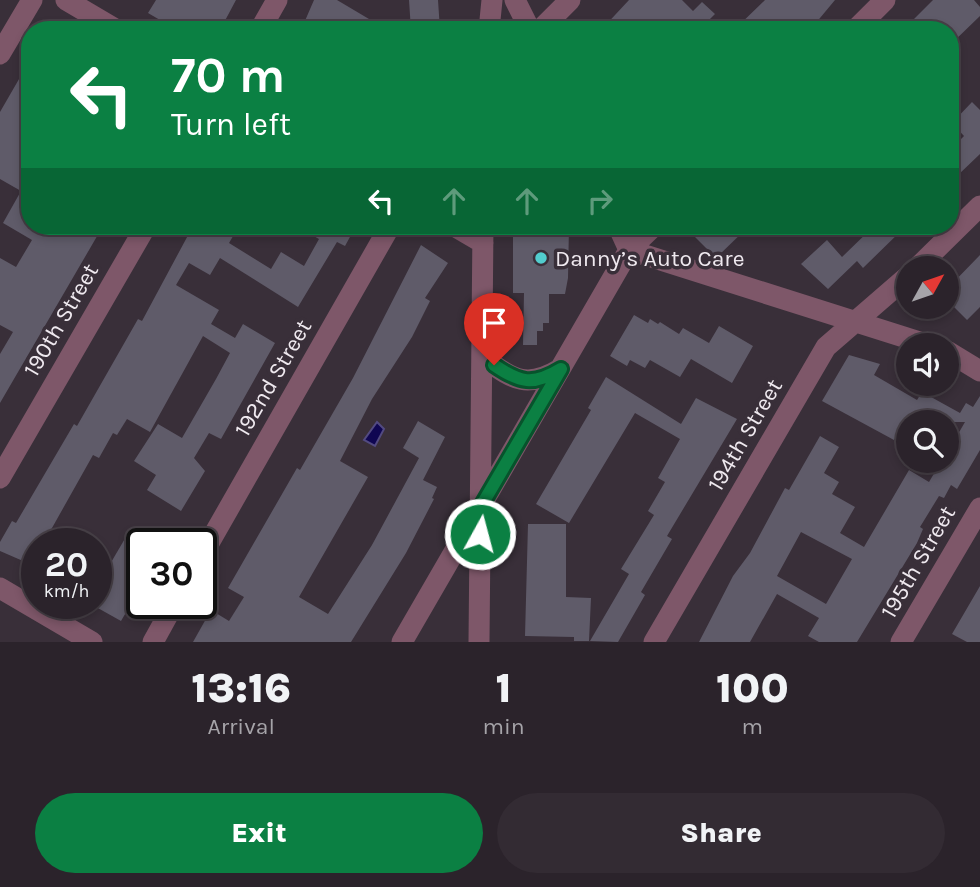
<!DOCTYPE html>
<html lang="en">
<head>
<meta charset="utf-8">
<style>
  :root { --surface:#2b232b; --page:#332b33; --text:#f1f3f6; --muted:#a6a4a9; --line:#474047; --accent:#0b8043 }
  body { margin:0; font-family:Karla,sans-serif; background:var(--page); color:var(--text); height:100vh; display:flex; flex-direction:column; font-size:26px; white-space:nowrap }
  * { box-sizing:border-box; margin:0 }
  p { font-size:23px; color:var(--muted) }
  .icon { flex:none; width:38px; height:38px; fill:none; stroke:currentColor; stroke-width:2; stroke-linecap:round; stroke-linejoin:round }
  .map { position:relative; height:642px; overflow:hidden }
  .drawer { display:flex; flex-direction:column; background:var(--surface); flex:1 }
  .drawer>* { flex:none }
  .hud { position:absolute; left:21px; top:21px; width:938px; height:214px; border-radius:28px; box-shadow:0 4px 10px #0003,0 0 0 2px var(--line); background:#0b8043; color:#fff; overflow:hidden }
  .needle { width:46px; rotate:50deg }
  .buttons { position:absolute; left:896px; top:256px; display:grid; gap:14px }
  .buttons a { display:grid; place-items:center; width:63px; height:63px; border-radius:50%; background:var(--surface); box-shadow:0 4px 10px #0003,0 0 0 2px var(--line); font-size:35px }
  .speed { position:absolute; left:21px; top:528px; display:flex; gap:14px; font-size:35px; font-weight:700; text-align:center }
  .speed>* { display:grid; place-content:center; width:91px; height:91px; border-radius:50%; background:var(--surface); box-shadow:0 4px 10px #0003,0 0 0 2px var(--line); line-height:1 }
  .speed small { font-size:18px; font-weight:400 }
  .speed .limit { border:4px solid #111; border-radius:10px; background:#fff; color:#111 }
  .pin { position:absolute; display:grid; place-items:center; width:60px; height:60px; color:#fff; margin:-72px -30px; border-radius:50% 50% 50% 0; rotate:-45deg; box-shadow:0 0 7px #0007 }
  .pin .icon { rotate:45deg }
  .me { position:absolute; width:77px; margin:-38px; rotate:7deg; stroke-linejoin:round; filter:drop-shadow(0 0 5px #0008) }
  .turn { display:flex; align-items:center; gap:24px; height:147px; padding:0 35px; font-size:32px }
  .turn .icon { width:91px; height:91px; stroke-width:2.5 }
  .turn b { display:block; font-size:49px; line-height:60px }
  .lanes { display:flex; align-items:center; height:66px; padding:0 35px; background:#0003; justify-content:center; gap:35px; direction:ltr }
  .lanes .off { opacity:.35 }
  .eta { display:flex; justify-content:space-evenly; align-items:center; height:119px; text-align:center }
  .eta b { font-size:42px; font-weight:800; line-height:49px }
  .button { display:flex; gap:14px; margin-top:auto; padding:14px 35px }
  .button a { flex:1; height:80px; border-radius:42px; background:var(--accent); color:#fff; font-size:28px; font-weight:800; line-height:80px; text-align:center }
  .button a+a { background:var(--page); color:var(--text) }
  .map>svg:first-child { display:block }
  .water { fill:#0f0652; stroke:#524a81; stroke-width:2 }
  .building { fill:#5f5b69; fill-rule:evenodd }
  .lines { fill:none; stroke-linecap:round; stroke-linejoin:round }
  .minor { stroke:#7e5769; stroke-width:21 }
  .route-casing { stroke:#07532c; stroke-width:18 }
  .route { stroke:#0b8043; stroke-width:12 }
  .poi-dot { fill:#52cdce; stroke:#392f39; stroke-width:2.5 }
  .labels { text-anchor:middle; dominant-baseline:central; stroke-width:7; stroke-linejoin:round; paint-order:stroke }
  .poi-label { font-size:23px; fill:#efe9ef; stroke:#392f39; text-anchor:start }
  .street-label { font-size:23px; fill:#efe9ef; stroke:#392f39 }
</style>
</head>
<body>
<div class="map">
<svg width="980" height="642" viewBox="0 0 980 642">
  <rect width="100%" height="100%" fill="#392f39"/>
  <path class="water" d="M377,422L384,429L375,446L364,440Z"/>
  <path class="building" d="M156,0H236L220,30H177L148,13Z
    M314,0H337L369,19L362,30H301Z
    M409,0H438L440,30H411Z
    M629,0H682L693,11L702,2L715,14L699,30H601Z
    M765,0H835L810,30H734Z
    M933,0H974L980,7V16L950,45V30H903Z
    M30,60V226H103L0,403V354L13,332L0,325V258L16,267L32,240L3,223L21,191L0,179V112Z
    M972,102L980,110V154L957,176L950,169V150L964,136L952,123Z
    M193,226H239L229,243L271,269L281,252L304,266L319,239L296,226H356L345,246L337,242L298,307L220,258L210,275L189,263L176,285L219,310L211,324L235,338L243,324L275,343L221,439L209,433L194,458L205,471L181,511L147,490L156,475L134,461L158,424L182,438L216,379L230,353L203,336L150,432L127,419L117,435L113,433L99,458L93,455L43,544H37V560L26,554L23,561L0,551V542L12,521L16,523L74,424L77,426L138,319L142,321Z
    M513,226H569L568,278L565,294H549V323H543V331H537V345H523L524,293H513Z
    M706,226H749L716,258L695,237Z
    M874,226H906L863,268L857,261L828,289L801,264L827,240L842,257Z
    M421,245L448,263L425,298L430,301L412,337L372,399L340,461L368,477L299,597L328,614L372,545L419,458L403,448L418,421L445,437L423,480L437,487L432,498L434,499L406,553L351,642H193L211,610L229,621L244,597L228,588L297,468L300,470L353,378Z
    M980,255V307L967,320L947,300V289Z
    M634,315L648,323L650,319L658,324L660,322L679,334L683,328L709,343L719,326L753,346L732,383L691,359L680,377L650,360L645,368L630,360L627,366L610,356Z
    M849,355L880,364L874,375L917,400L922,392L960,413L966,403L973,407L980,396V450L957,489L951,485L944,498L939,496L920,527L923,529L917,543L857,642H819L808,636L819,618L777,594L750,642H699L733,576L750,553L785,488L789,490L820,436L839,447L824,473L839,482L832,494L855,507L840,533L864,547L909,470L929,482L942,460H947V453L965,422H908V437L899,432L894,440L822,401ZM801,532L852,559L826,604L777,576Z
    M606,377L681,424L696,398L737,419L667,536L672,539L641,592L645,595L618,642L590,641L629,574L621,569L654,515L648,511L665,482L658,478L680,439L635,413L569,523L536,504L591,410L588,408Z
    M528,524H566V597L591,598L589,641H574V637L525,636Z
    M130,530L142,537V585L121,621L96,607V588Z
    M980,586V642H967L952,634Z"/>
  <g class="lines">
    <path class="minor" d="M66,0L117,30
      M515,0L530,30
      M260,30L277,0
      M489,30L492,0
      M540,30L570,0
      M855,30L885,0
      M0,54L32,0
      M454,226L483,243
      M618,226L629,250L929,345
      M917,268L980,206
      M947,351L980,371
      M482,357C512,378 525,390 560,369
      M0,478L146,226
      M201,557L390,226
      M0,588L92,642
      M153,642L174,604
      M402,642L629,250L654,226
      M479,642L483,226
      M654,642L826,347L908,276
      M901,642L980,508"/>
  </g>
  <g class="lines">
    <g class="route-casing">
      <path id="route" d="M480,534V508L561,369C533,386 520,383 494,365"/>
    </g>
    <use href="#route" class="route"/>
  </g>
  <circle class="poi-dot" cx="541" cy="258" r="7"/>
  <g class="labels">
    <g class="poi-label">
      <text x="555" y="258">Danny’s Auto Care</text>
    </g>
    <g class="street-label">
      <text transform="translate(61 320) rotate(-60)">190th Street</text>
      <text transform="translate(273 378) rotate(-60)">192nd Street</text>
      <text transform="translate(745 435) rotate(-60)">194th Street</text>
      <text transform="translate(918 562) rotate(-60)">195th Street</text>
    </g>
  </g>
</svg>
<div class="buttons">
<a><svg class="needle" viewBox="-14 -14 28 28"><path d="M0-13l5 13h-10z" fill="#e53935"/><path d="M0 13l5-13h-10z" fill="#a6a4a9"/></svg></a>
<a><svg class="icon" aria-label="sound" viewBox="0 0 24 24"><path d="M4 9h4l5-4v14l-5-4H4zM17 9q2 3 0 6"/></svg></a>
<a><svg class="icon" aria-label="search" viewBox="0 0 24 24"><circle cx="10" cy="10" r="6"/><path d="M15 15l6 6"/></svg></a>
</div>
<div class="speed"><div>20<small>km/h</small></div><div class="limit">30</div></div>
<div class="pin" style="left:494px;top:365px;background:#d93025"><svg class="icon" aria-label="arrive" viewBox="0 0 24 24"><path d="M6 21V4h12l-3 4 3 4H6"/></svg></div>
<svg class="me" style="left:480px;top:534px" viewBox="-20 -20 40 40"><circle r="17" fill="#0b8043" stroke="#fff" stroke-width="3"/><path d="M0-11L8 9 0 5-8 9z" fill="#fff"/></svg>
<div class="hud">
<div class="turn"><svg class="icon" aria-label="left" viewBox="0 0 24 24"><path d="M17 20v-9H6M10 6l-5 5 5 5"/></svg><div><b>70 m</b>Turn left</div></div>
<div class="lanes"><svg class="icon" aria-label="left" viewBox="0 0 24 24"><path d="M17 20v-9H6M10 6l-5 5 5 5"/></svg><svg class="icon off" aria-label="ahead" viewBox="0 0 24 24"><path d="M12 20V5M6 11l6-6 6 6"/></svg><svg class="icon off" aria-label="ahead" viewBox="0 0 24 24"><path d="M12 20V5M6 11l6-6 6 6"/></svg><svg class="icon off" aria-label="right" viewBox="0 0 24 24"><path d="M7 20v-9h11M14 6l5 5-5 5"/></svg></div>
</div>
</div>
<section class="drawer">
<div class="eta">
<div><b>13:16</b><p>Arrival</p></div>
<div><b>1</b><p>min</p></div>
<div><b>100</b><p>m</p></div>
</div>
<div class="button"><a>Exit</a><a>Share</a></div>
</section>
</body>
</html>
